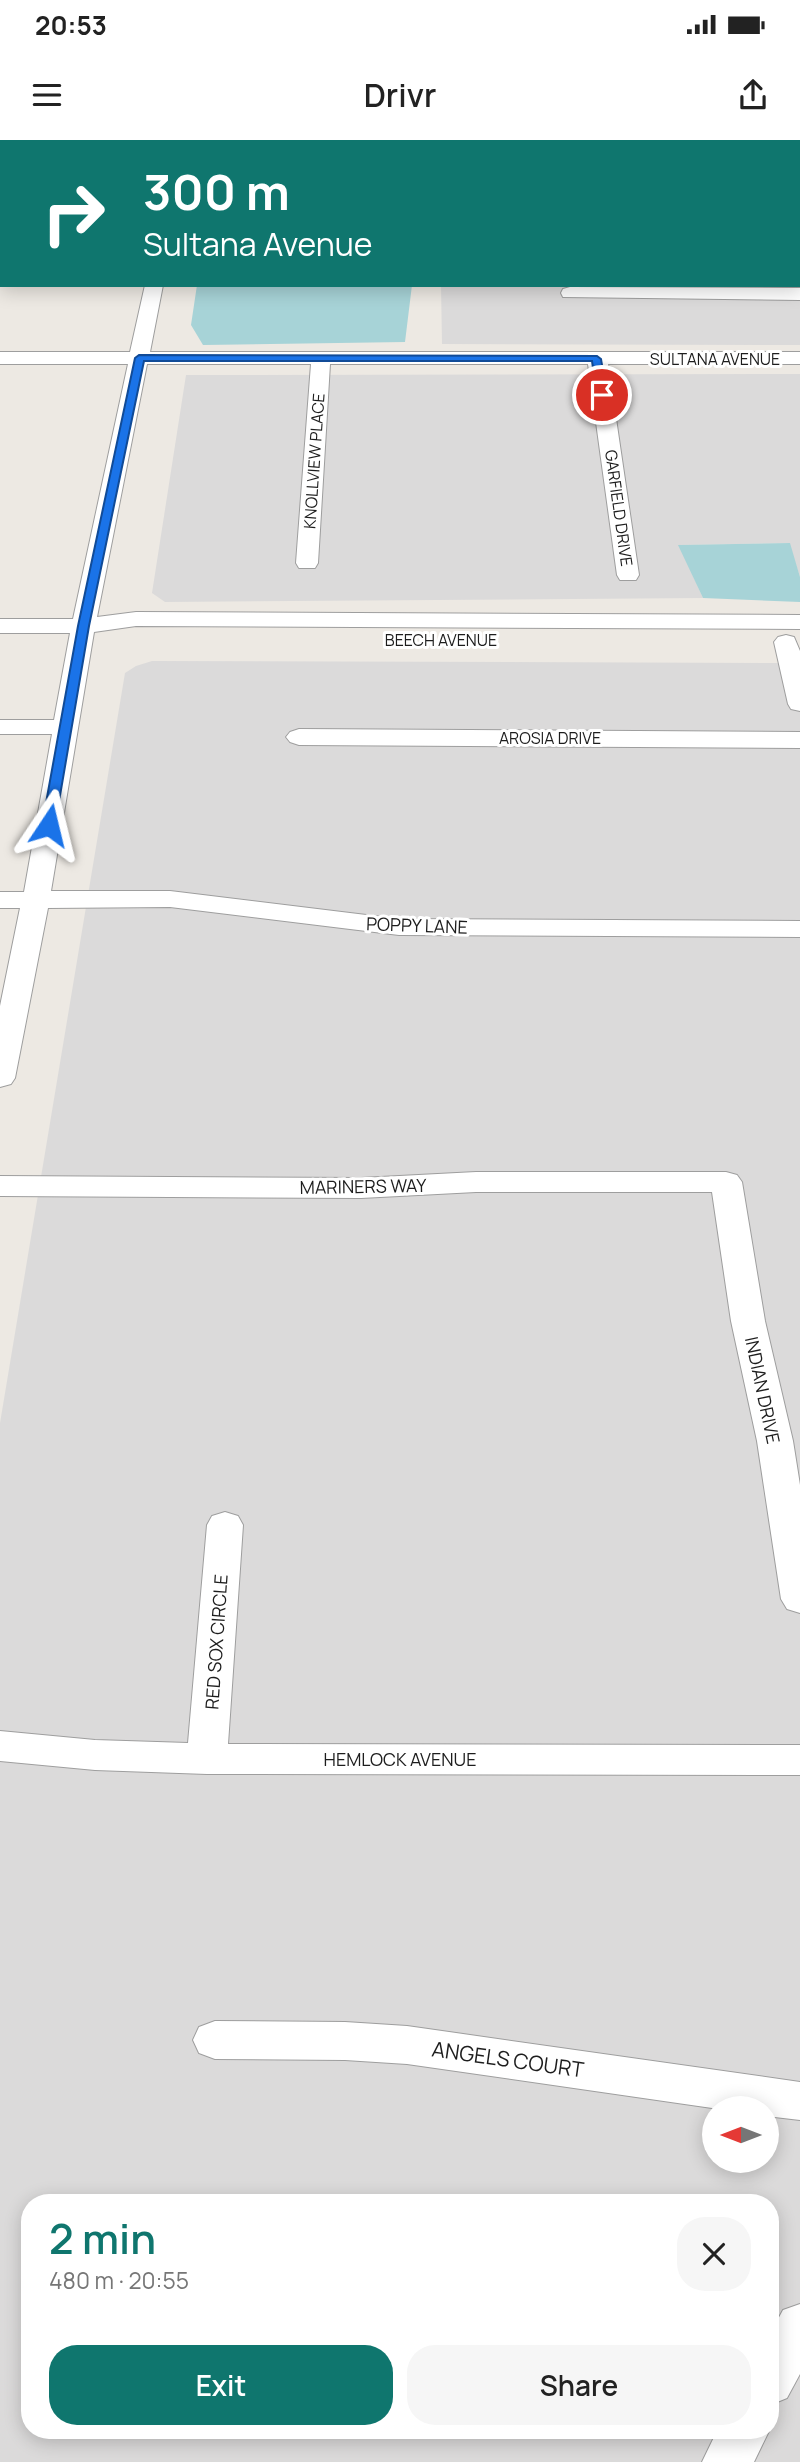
<!DOCTYPE html>
<html lang="en">
<head>
<meta charset="utf-8">
<style>
  :root { --surface:#fff; --page:#f6f6f6; --text:#222; --muted:#767676; --accent:#0f766e }
  body { margin:0; font-family:Manrope,sans-serif; background:var(--page); color:var(--text); height:100vh; display:flex; flex-direction:column; font-size:26px; white-space:nowrap }
  * { box-sizing:border-box; margin:0 }
  p { font-size:23px; color:var(--muted) }
  .icon { flex:none; width:38px; height:38px; fill:none; stroke:currentColor; stroke-width:2; stroke-linecap:round; stroke-linejoin:round }
  .map { position:relative; flex:1; overflow:hidden }
  .details { position:absolute; left:21px; top:2054px; width:758px; height:245px; display:flex; flex-direction:column; background:var(--surface); border-radius:28px; box-shadow:0 4px 18px #0003 }
  .details>* { flex:none }
  .hud { position:absolute; left:0px; top:0px; width:802px; height:147px; box-shadow:0 4px 18px #0003; background:#0f766e; color:#fff; overflow:hidden }
  .needle { width:46px; rotate:270deg }
  .fabs { position:absolute; left:702px; top:1956px; display:grid; gap:14px }
  .fabs a { display:grid; place-items:center; width:77px; height:77px; border-radius:50%; background:var(--surface); box-shadow:0 4px 18px #0003; font-size:35px }
  .pin { position:absolute; display:grid; place-items:center; width:60px; height:60px; color:#fff; margin:-30px; border:4px solid #fff; border-radius:50%; box-shadow:0 2px 7px #0007 }
  .me { position:absolute; width:77px; margin:-38px; rotate:10deg; stroke-linejoin:round; filter:drop-shadow(0 0 5px #0008) }
  .turn { display:flex; align-items:center; gap:24px; height:147px; padding:0 28px; font-size:32px }
  .turn .icon { width:91px; height:91px; stroke-width:2.5 }
  .turn b { display:block; font-size:49px; line-height:60px }
  .round { display:grid; place-items:center; flex:none; width:74px; height:74px; border-radius:28px; background:var(--page) }
  .headline { display:flex; align-items:center; justify-content:space-between; height:119px; padding:0 28px }
  h1 { font-size:42px; font-weight:600; line-height:52px; color:var(--accent) }
  .button { display:flex; gap:14px; margin-top:auto; padding:14px 28px }
  .button a { flex:1; height:80px; border-radius:28px; background:var(--accent); color:#fff; font-size:28px; font-weight:600; line-height:80px; text-align:center }
  .button a+a { background:var(--page); color:var(--text) }
  .status { display:flex; justify-content:space-between; align-items:center; height:49px; padding:0 35px; background:var(--surface); direction:ltr }
  .status svg { height:19px; fill:currentColor }
  header { display:flex; justify-content:space-between; align-items:center; height:91px; padding:0 28px; background:var(--surface); font-size:32px; font-weight:600 }
  .map>svg:first-child { display:block }
  .residential { fill:#dbdada; fill-rule:evenodd }
  .water { fill:#a7d3d7 }
  .lines { fill:none; stroke-linecap:round; stroke-linejoin:round }
  .minor-casing { stroke:#9e9e9e; stroke-width:2 }
  .minor { fill:#fff; fill-rule:evenodd }
  .route { fill:#1a73e8; stroke:#114b97; stroke-width:2 }
  .labels { text-anchor:middle; dominant-baseline:central; stroke-width:6; stroke-linejoin:round; paint-order:stroke }
  .far-street-label { font-size:16px; fill:#1d1d1d; stroke:#fff }
  .street-label { font-size:18px; fill:#1d1d1d; stroke:#fff }
  .near-street-label { font-size:21px; fill:#1d1d1d; stroke:#fff }
</style>
</head>
<body>
<div class="status"><b>20:53</b><svg viewBox="0 0 49 12"><path d="M0 12V9h3v3zM5 12V6h3v6zM10 12V3h3v9zM15 12V0h3v12zM26 1h20v11H26zM47 4h2v5h-2z"/></svg></div>
<header><svg class="icon" aria-label="menu" viewBox="0 0 24 24"><path d="M4 6h16M4 12h16M4 18h16"/></svg>Drivr<svg class="icon" aria-label="share" viewBox="0 0 24 24"><path d="M12 15V3M7 8l5-5 5 5M5 13v7h14v-7"/></svg></header>
<div class="map">
<svg width="800" height="2322" viewBox="0 0 800 2322">
  <rect width="100%" height="100%" fill="#ede9e3"/>
  <path class="residential" d="M439,0H800V205L442,204L441,145H800V2Z
    M800,234V437L789,403L679,405L703,458L165,462L152,453L186,235Z
    M152,521L800,523V2322H0V1283L125,533L136,526ZM714,1969H766V2021H714ZM30,2063H770V2291H30Z"/>
  <path class="water" d="M197,145H412L405,202L203,205L191,185Z
    M790,403L800,437V462L703,458L678,405Z"/>
  <g class="lines">
    <g class="minor-casing">
      <path id="minor" d="M21,0H37L20,2Z
        M174,0H190L173,2Z
        M552,0H568L551,2Z
        M0,107H2L0,123Z
        M145,145H163L150,212H800V224H608L639,435L636,440H620L617,435L588,224H330L318,423L315,428H299L296,423L311,224H147L97,477L136,472L800,475V489L136,486L94,492L51,751H170L399,779L800,781V797L399,795L170,767L48,768L15,938L11,944L0,947V866L20,768H0V752H24L52,594H0V580H54L70,493H0V479H73L128,224H0V212H130Z
        M570,147L800,148V160L563,157L561,153L563,149Z
        M786,495L794,497L800,511V571L791,569L788,564L774,502L778,497Z
        M299,589L800,592V608L299,605L290,602L286,597L290,592Z
        M476,1032H726L737,1035L742,1042L765,1181L793,1301L800,1345V1473L787,1469L781,1459L757,1301L731,1181L712,1052H476L361,1058L0,1056V1036L361,1038Z
        M225,1372L238,1376L243,1385L228,1604L800,1605V1635L207,1634L95,1630L0,1621V1591L95,1600L188,1603L207,1385L212,1376Z
        M215,1881L345,1882L407,1886L800,1942V1980L766,1976V1969H719L407,1924L345,1920L215,1919L199,1913L193,1900L199,1887Z
        M800,2164V2234L787,2258L770,2265V2194L783,2170Z
        M717,2291H769L754,2322H702Z"/>
    </g>
    <use href="#minor" class="minor"/>
  </g>
  <path class="route" d="M139,215L597,216L601,219L607,255L602,258L597,255L592,221H144L89,486L55,685L49,689L42,685L78,486L135,218Z"/>
  <g class="labels">
    <g class="far-street-label">
      <text x="715" y="219">SULTANA AVENUE</text>
      <text transform="translate(314 321) rotate(-86)">KNOLLVIEW PLACE</text>
      <text transform="translate(619 368) rotate(82)">GARFIELD DRIVE</text>
      <text x="441" y="500">BEECH AVENUE</text>
      <text x="550" y="598">AROSIA DRIVE</text>
    </g>
    <g class="street-label">
      <text transform="translate(417 785) rotate(2)">POPPY LANE</text>
      <text transform="translate(363 1046) rotate(-1)">MARINERS WAY</text>
      <text transform="translate(763 1250) rotate(78)">INDIAN DRIVE</text>
      <text transform="translate(216 1502) rotate(-86)">RED SOX CIRCLE</text>
      <text x="400" y="1619">HEMLOCK AVENUE</text>
    </g>
    <g class="near-street-label">
      <text transform="translate(508 1919) rotate(8)">ANGELS COURT</text>
    </g>
  </g>
</svg>
<div class="fabs">
<a><svg class="needle" viewBox="-14 -14 28 28"><path d="M0-13l5 13h-10z" fill="#e53935"/><path d="M0 13l5-13h-10z" fill="#767676"/></svg></a>
</div>
<div class="pin" style="left:602px;top:255px;background:#d93025"><svg class="icon" aria-label="arrive" viewBox="0 0 24 24"><path d="M6 21V4h12l-3 4 3 4H6"/></svg></div>
<svg class="me" style="left:49px;top:685px" viewBox="-20 -20 40 40"><path d="M0-17L14 15 0 8-14 15z" fill="#1a73e8" stroke="#fff" stroke-width="4"/></svg>
<div class="hud">
<div class="turn"><svg class="icon" aria-label="right" viewBox="0 0 24 24"><path d="M7 20v-9h11M14 6l5 5-5 5"/></svg><div><b>300 m</b>Sultana Avenue</div></div>
</div>
<section class="details">
<div class="headline"><div><h1>2 min</h1><p>480 m · 20:55</p></div><a class="round"><svg class="icon" aria-label="close" viewBox="0 0 24 24"><path d="M6 6l12 12M18 6L6 18"/></svg></a></div>
<div class="button"><a>Exit</a><a>Share</a></div>
</section>
</div>
</body>
</html>
